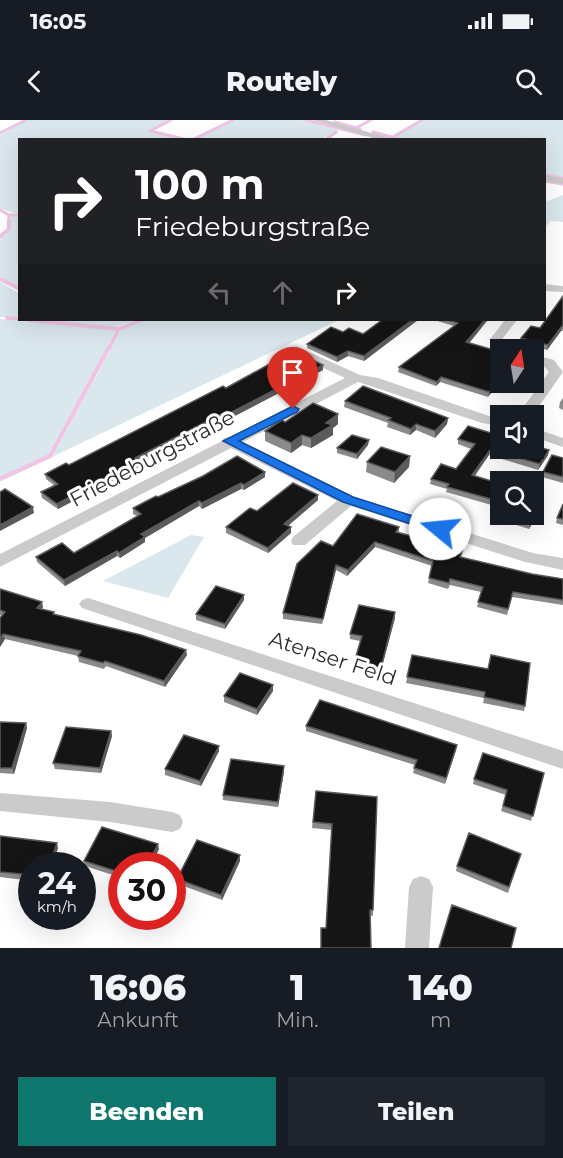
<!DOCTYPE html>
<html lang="de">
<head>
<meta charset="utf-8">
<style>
  :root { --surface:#171b24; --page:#20242c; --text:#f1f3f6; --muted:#9ea1a6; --accent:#0f766e }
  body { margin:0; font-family:Montserrat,sans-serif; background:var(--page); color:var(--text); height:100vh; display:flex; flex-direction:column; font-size:22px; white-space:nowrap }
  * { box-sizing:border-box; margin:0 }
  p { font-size:20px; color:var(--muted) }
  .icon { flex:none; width:33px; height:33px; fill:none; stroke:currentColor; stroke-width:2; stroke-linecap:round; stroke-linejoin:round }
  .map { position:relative; height:828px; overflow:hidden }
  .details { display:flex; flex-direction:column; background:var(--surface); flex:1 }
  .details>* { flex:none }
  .hud { position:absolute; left:18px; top:18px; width:528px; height:183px; border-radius:0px; box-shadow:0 6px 24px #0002; background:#202124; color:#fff; overflow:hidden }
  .needle { width:39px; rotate:12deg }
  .fabs { position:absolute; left:490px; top:219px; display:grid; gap:12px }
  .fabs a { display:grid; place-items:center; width:54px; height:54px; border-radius:0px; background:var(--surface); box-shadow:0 6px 24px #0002; font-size:30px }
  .speed { position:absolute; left:18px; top:732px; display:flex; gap:12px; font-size:30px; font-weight:700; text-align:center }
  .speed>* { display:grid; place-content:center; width:78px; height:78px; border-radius:50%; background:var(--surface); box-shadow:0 6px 24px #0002; line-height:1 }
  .speed small { font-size:15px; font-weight:400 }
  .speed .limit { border:9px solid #d22; background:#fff; color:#111 }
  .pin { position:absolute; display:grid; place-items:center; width:51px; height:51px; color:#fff; margin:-62px -26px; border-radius:50% 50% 50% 0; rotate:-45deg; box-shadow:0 0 6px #0007 }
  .pin .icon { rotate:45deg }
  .me { position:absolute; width:66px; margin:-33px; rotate:287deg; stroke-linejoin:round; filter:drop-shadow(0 0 4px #0008) }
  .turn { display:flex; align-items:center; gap:21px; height:126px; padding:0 18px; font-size:27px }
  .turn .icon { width:78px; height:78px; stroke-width:2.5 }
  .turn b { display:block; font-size:42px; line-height:51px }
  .lanes { display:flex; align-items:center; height:57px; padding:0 18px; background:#0003; justify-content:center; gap:30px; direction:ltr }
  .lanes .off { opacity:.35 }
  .eta { display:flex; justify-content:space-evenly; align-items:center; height:102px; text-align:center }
  .eta b { font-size:36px; font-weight:800; line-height:42px }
  .button { display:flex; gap:12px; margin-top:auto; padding:12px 18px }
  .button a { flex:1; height:69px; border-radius:0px; background:var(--accent); color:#fff; font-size:24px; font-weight:800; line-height:69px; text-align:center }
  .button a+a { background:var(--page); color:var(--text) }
  .status { display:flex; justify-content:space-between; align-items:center; height:42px; padding:0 30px; background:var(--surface); direction:ltr }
  .status svg { height:16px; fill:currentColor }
  header { display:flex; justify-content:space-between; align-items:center; height:78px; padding:0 18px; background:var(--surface); font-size:27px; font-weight:800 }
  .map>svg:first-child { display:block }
  .green { fill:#dae7ed }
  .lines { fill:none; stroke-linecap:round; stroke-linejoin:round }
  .stream-far2 { stroke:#eec5e4; stroke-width:3 }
  .stream-far1 { stroke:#eec5e4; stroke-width:4 }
  .stream { stroke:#eec5e4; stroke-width:4.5 }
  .street { fill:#cbcbcb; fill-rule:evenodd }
  .wall { fill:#8a8a8a }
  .shaded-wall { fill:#5b5b5b }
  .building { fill:#151515; stroke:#5b5b5b; stroke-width:1.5 }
  .route { fill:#1a73e8; stroke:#114b97; stroke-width:1.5 }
  .labels { text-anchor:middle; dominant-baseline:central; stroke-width:6; stroke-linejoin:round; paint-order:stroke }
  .street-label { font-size:21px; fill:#2e2e2e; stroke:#fff }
</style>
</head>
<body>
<div class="status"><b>16:05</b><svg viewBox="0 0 49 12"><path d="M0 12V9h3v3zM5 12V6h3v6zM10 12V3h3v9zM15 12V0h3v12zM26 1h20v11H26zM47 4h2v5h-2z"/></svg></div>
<header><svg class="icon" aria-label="back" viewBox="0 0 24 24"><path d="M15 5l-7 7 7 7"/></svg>Routely<svg class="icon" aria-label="search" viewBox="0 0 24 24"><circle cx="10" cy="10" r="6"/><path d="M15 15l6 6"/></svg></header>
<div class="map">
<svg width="563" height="828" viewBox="0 0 563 828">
  <rect width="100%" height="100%" fill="#fff"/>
  <path class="green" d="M28,0H169L149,12L183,19L20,20L19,94L0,89V15Z
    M235,0H302L339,10L321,19H194Z
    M424,0H563V57L545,54L544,20H406L395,17Z
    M563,75V102L551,101L545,107V82Z
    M11,96H19V168L0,158V120L11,110Z
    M0,162L19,173V191L17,197H0Z
    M0,199L116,210L48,335L0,357Z
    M38,200H136L117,207Z
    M146,200H339L52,337L121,210Z
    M191,415L204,417L168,478L103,461Z"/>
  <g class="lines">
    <path class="stream-far2" d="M171,0L150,11L188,20
      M306,0L366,15
      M335,2L360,9
      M356,8L371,0
      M373,12L402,20
      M0,13L26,0
      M393,17L422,0
      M192,20L233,0
      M325,20L336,12
      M544,55L563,58
      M544,61L563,64
      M0,90L9,95V102
      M9,95H20"/>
    <path class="stream-far1" d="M0,117L9,109V100
      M0,159L20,169
      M7,198L20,199
      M28,200L119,209L141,200
      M109,228L119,209"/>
    <path class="stream" d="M0,359L50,336L109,227"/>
    <path class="street" d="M313,0H326L396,20H380Z
      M544,55L563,58V64L544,61Z
      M544,164L563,166V172L544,171Z
      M505,200H517L503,218V223L510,230H501V233L491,224V218Z
      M296,226L360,255L378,258L489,296L501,298V306L482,303L358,262L243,322L354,377L533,433L563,438V450L525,442L351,386L305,425H293L291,421L293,417L337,381L231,328L0,447V434L222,321L224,318L230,317L345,258L291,233L290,230Z
      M534,235L554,240L563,252L532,296H517L549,252L544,246L534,243Z
      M534,308L563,318V327L534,317Z
      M88,478L563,631V649L82,488L79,484L82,480Z
      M0,673L110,682L172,692L180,695L183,702L180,709L172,712L110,702L0,691Z
      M421,756L429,759L433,767L429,828H405L409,767L413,759Z"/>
  </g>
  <path class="wall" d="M563,176V211H561L547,230L520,223L521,218L540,208Z
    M382,200H418L364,241L348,236L337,242L307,228V224L343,212L363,214Z
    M434,200H487L469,223L501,232L488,277L440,262L436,266L398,252L399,247L454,206Z
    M323,250L231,298L228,297L139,341L140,346L58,389L42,378L41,372L54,365L46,359L45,354L69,345L226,268Z
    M563,278V290L559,288L560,282Z
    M345,281L448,298L447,304L435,318L416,310L410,315L387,307L388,303L344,287Z
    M338,294V304L333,308V315L311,328L302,325L291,333L265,321V311L285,302Z
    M458,319L548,335L538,350L489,335L475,356L501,364V394L494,392L495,386L446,372L447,369L430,364L431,359L456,349L471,329L458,324Z
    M369,320L368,325L357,339L337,333V328Z
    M410,336L409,347L394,363L366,352L367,342Z
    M563,338V363L542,357L543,352Z
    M265,352V357L244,370L241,369L202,389L199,386L145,418V422L120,438L117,436L65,466L37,442L36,437L74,433L137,396L133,394V388L158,377Z
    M318,380L288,406L291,407V413L268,433L226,413V407L257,391Z
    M563,384V405L556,403L557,398Z
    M538,393L529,409L510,403L511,397L502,394H534Z
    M399,407V413L463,429L461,437L532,454L563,459V485L512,477L507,495L477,487L481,472L450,465L448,469L428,463L432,446L375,427L347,456L336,450L322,504L283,499V493L333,426Z
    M0,469L43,487L42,489L55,494L187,535L165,567L106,546L104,549L79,542L78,536L5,519L0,527L2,496L0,495Z
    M244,480L225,509L196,500V494Z
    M395,498L380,554L354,548V543L360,521L350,519V514Z
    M412,535L525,586L524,591L483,583L484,578L406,563Z
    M273,565V571L257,595L224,582V576Z
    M0,602L26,603L27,608L14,654L0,653Z
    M306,606L456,630L445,664L413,653L415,645L306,611Z
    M111,611L112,616L101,653L55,649L53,643Z
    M219,626V631L201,666L165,655V649Z
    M284,646V652L278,687L223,680V675Z
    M544,653L531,701L501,691L506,675L473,664L474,659Z
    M316,671L373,790V796L370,795L326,808L332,710L312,708Z
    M0,716L58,728L52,746H32V761L0,757Z
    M159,729L122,746V758L85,746L84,741Z
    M521,734L508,773L456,751L457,746Z
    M240,735V741L222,780L178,764L177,759Z"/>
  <path class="shaded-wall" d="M412,200H418L364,241V236Z
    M485,200H487V201L466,227V222Z
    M562,206L561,211L547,230L548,225Z
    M348,231V236L337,242V237Z
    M323,245V250L231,298L230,293Z
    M441,257L440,262L436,266L437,262Z
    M501,259V262L488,277L489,272Z
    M227,291L228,297L139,341L140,346L58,389L57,384L135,338Z
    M338,294V304L333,308V315L311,328V318L326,303Z
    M448,298L447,304L435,318V311Z
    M416,304V310L410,315L411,309Z
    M302,315V325L291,333V323Z
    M369,320L368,325L357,339V334Z
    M490,330L489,335L471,360L472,355Z
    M549,330L548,335L538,350L540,344Z
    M410,336L409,347L394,363L395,352Z
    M265,352V357L244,370V365Z
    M241,363V369L202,389V383Z
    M318,375V380L284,409V404Z
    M199,381V386L145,418V422L120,438L119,433L141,414Z
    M33,387L34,393L0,411V405Z
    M539,388L538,393L529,409L530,404Z
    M291,407V413L268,433V428Z
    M375,422V427L347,456L348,450Z
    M117,431V436L65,466L64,460Z
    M336,445V450L322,504L323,499Z
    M244,475V480L225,509V504Z
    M42,482L43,487L39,494L37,488Z
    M395,492V498L380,554L381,548Z
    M3,514L5,519L0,527V519Z
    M186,530L187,535L165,567L164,561Z
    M273,565V571L257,595V589Z
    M26,603L27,608L14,654L12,648Z
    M111,611L112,616L101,653L100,648Z
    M457,625L456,630L445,664L446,658Z
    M219,626V631L201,666L200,661Z
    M284,646V652L278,687V682Z
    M57,723L58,728L52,746H49Z
    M158,724L159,729L151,746H147Z
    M240,735V741L222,780L221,775Z"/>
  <path class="building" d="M563,176V206H562L548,225L521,218L531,206L540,208Z
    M382,200H412L364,236L348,231L337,237L307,224L331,207L343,212L349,208L363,214Z
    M448,200H485L466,222L501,232V259L489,272L441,257L437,262L399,247L458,203Z
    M293,231L323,245L230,293L227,291L135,338L139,340L57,384L41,372L58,364L45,354L66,343L69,345L223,266L226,268Z
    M363,266L448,298L435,311L416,304L411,309L388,300L391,298L345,281Z
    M313,283L338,294L326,303L333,305L311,318L302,315L291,323L265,311L282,300L285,302Z
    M468,306L501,316V328H534V326L549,330L540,344L490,330L472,355L501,364V376L498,381L447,367L449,364L431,359L441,344L456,349L475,324L458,319Z
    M352,315L369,320L357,334L337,328Z
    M381,327L410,336L395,352L367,342Z
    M552,335L563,338V357L543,352Z
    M237,336L265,352L244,365L241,363L202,383L199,381L141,414L145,417L119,433L117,431L64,460L36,437L62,423L74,433L141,394L133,388L156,376L158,377L203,356Z
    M293,363L318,375L284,404L291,407L268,428L226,407L250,388L257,391Z
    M5,369L33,387L0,405V372Z
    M501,376V388L495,387Z
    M563,384V399L557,398Z
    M534,386L539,388L530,404L511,398L513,394H534Z
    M357,394L399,407L396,412L463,429L460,437L532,454L563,459V480L513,472L508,489L478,482L483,467L450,459L449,463L429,458L433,441L375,422L348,450L336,445L323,499L283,493L297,444L321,421L333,426Z
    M216,466L244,475L225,504L196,494Z
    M0,469L42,482L37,488L54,492L53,494L141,515L186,530L164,561L105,541L103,543L78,536L81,531L3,514L0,519V498L5,492L0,490Z
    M359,485L395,492L381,548L354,543L362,516L350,514Z
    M412,535L488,549L491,535L530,543L525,586L484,577L485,572L407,557Z
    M240,553L273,565L257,589L224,576Z
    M320,580L457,625L446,658L414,648L417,640L306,606Z
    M0,602L26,603L12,648H0Z
    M66,607L111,611L100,648L53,643Z
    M184,615L219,626L200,661L165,649Z
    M483,633L544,653L533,696L503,686L507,670L474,659Z
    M231,639L284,646L278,682L223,675Z
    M316,671L377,677L373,790H370L371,828H321V808H326L332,704L313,702Z
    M102,707L158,724L147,746H122V753L84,741Z
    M469,713L521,734L509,767L457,746Z
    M0,716L57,723L49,746H32V755L0,752Z
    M197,720L240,735L221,775L177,759Z
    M452,785L516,808L511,828H439Z"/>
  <path class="route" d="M293,286L299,289L297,292L239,321L353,377L444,406L446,409L444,412H435L343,382L223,321Z"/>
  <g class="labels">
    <g class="street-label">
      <text transform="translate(152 338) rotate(-28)">Friedeburgstraße</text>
      <text transform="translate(333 538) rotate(18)">Atenser Feld</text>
    </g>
  </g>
</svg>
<div class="fabs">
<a><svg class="needle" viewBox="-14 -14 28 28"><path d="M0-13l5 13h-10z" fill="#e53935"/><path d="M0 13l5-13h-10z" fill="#9ea1a6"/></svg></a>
<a><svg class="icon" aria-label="sound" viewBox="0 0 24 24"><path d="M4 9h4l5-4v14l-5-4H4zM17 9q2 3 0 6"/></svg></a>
<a><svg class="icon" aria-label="search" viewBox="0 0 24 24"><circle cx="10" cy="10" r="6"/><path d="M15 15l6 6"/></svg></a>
</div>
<div class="speed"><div>24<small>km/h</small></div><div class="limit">30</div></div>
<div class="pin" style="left:293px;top:289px;background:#d93025"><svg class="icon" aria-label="arrive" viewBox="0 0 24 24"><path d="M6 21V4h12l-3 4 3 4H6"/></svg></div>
<svg class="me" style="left:440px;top:409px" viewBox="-20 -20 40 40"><circle r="19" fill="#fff"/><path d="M0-13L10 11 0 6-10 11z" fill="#1a73e8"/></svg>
<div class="hud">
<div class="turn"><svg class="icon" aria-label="right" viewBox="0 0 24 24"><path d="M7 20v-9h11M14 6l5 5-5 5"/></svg><div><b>100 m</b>Friedeburgstraße</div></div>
<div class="lanes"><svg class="icon off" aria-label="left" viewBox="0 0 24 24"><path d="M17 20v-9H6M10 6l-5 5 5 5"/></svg><svg class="icon off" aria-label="ahead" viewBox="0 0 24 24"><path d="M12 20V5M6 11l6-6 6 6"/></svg><svg class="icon" aria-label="right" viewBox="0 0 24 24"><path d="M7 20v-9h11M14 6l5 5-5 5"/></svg></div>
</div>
</div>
<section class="details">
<div class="eta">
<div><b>16:06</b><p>Ankunft</p></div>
<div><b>1</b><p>Min.</p></div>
<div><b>140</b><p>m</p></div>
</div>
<div class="button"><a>Beenden</a><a>Teilen</a></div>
</section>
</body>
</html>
